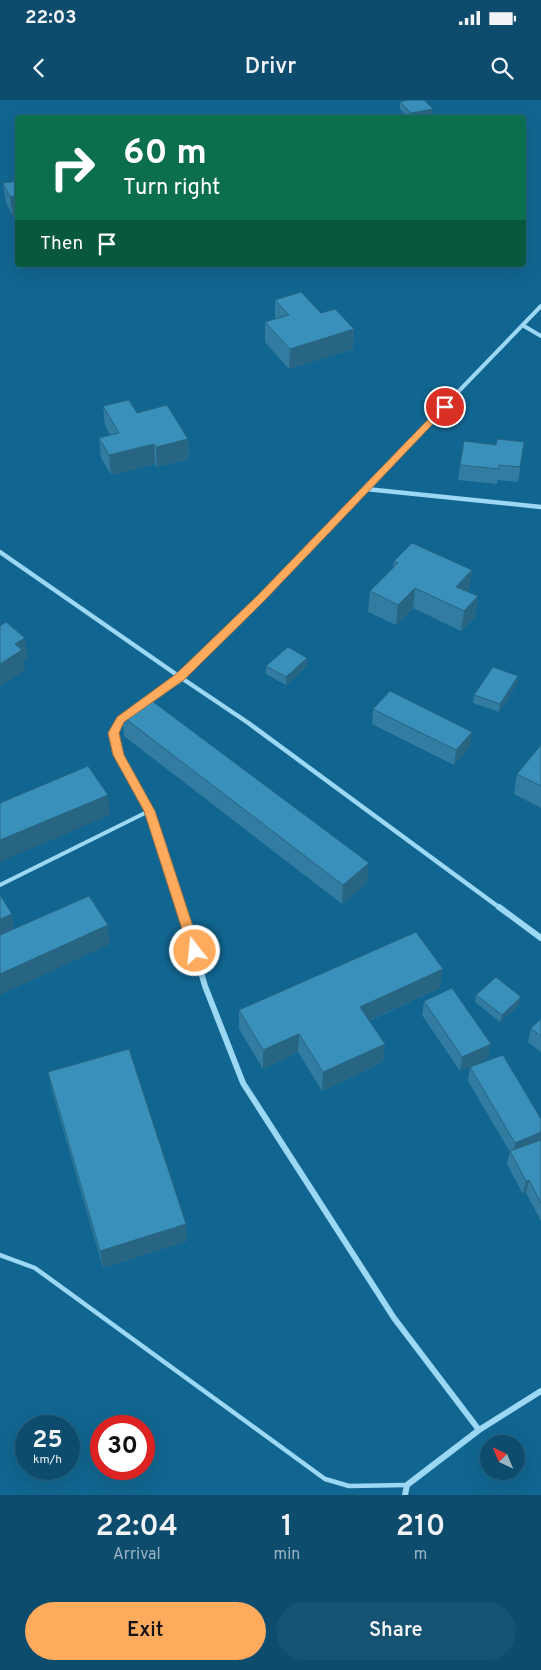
<!DOCTYPE html>
<html lang="en">
<head>
<meta charset="utf-8">
<style>
  :root { --surface:#0d4c6d; --page:#165372; --text:#f1f3f6; --muted:#9ab4c2; --line:#2d6380; --accent:#ffab5e }
  body { margin:0; font-family:Overpass,sans-serif; background:var(--page); color:var(--text); height:100vh; display:flex; flex-direction:column; font-size:19px; white-space:nowrap }
  * { box-sizing:border-box; margin:0 }
  p { font-size:16px; color:var(--muted) }
  .icon { flex:none; width:28px; height:28px; fill:none; stroke:currentColor; stroke-width:2; stroke-linecap:round; stroke-linejoin:round }
  .map { position:relative; height:1395px; overflow:hidden }
  .details { display:flex; flex-direction:column; background:var(--surface); flex:1 }
  .details>* { flex:none }
  .guide { position:absolute; left:15px; top:15px; width:511px; height:152px; border-radius:5px; box-shadow:0 5px 20px #0002,0 0 0 1px var(--line); background:#0b6e4f; color:#fff; overflow:hidden }
  .needle { width:32px; rotate:316deg }
  .buttons { position:absolute; left:480px; top:1335px; display:grid; gap:10px }
  .buttons a { display:grid; place-items:center; width:45px; height:45px; border-radius:50%; background:var(--surface); box-shadow:0 5px 20px #0002,0 0 0 1px var(--line); font-size:25px }
  .speed { position:absolute; left:15px; top:1315px; display:flex; gap:10px; font-size:25px; font-weight:700; text-align:center }
  .speed>* { display:grid; place-content:center; width:65px; height:65px; border-radius:50%; background:var(--surface); box-shadow:0 5px 20px #0002,0 0 0 1px var(--line); line-height:1 }
  .speed small { font-size:12px; font-weight:400 }
  .speed .limit { border:8px solid #d22; background:#fff; color:#111 }
  .pin { position:absolute; display:grid; place-items:center; width:42px; height:42px; color:#fff; margin:-21px; border:2px solid #fff; border-radius:50%; box-shadow:0 1px 5px #0007 }
  .me { position:absolute; width:55px; margin:-28px; rotate:344deg; stroke-linejoin:round; filter:drop-shadow(0 0 4px #0008) }
  .turn { display:flex; align-items:center; gap:18px; height:105px; padding:0 25px; font-size:22px }
  .turn .icon { width:65px; height:65px; stroke-width:2.5 }
  .turn b { display:block; font-size:35px; line-height:42px }
  .then { display:flex; align-items:center; height:48px; padding:0 25px; background:#0003; gap:10px; font-size:19px }
  .eta { display:flex; justify-content:space-evenly; align-items:center; height:85px; text-align:center }
  .eta b { font-size:30px; font-weight:600; line-height:35px }
  .cta { display:flex; gap:10px; margin-top:auto; padding:10px 25px }
  .cta a { flex:1; height:58px; border-radius:30px; background:var(--accent); color:#111; font-size:20px; font-weight:600; line-height:58px; text-align:center }
  .cta a+a { background:var(--page); color:var(--text) }
  .status { display:flex; justify-content:space-between; align-items:center; height:35px; padding:0 25px; background:var(--surface); direction:ltr }
  .status svg { height:14px; fill:currentColor }
  header { display:flex; justify-content:space-between; align-items:center; height:65px; padding:0 25px; background:var(--surface); font-size:22px; font-weight:600 }
  .map>svg:first-child { display:block }
  .lines { fill:none; stroke-linecap:round; stroke-linejoin:round }
  .lane-far1 { stroke:#9cd7f3; stroke-width:4 }
  .lane { stroke:#9cd7f3; stroke-width:4.5 }
  .street-far2 { stroke:#9cd7f3; stroke-width:4 }
  .street-far1 { stroke:#9cd7f3; stroke-width:4.5 }
  .street { stroke:#9cd7f3; stroke-width:6 }
  .wall { fill:#317ca0 }
  .shaded-wall { fill:#286582 }
  .building { fill:#3990ba; stroke:#286582 }
  .route { fill:#ffab5e; stroke:#a66f3d }
</style>
</head>
<body>
<div class="status"><b>22:03</b><svg viewBox="0 0 49 12"><path d="M0 12V9h3v3zM5 12V6h3v6zM10 12V3h3v9zM15 12V0h3v12zM26 1h20v11H26zM47 4h2v5h-2z"/></svg></div>
<header><svg class="icon" aria-label="back" viewBox="0 0 24 24"><path d="M15 5l-7 7 7 7"/></svg>Drivr<svg class="icon" aria-label="search" viewBox="0 0 24 24"><circle cx="10" cy="10" r="6"/><path d="M15 15l6 6"/></svg></header>
<div class="map">
<svg width="541" height="1395" viewBox="0 0 541 1395">
  <rect width="100%" height="100%" fill="#116691"/>
  <g class="lines">
    <path class="lane-far1" d="M0,785L149,711"/>
    <path class="lane" d="M0,1155L35,1168L325,1379L349,1386L407,1385"/>
    <path class="street-far2" d="M524,226L541,236
      M399,353L541,206"/>
    <path class="street-far1" d="M401,352L261,497L180,577L247,622L500,808
      M366,389L541,407
      M0,452L180,577L143,603
      M126,615L120,620L113,633L119,655L149,711L182,808"/>
    <path class="street" d="M182,807L205,886L243,983L394,1218L479,1330L407,1385L405,1395
      M499,807L541,838
      M479,1330L541,1291"/>
  </g>
  <path class="wall" d="M400,2L432,16L426,18H408L400,9Z
    M18,66V115L13,116L6,103L3,83L17,81L16,67Z
    M275,200L321,213L354,229L353,249L289,269L265,242V222L275,219Z
    M103,306L137,313L188,339L189,359L157,367L155,364L111,375L101,358L99,338L110,335L105,326Z
    M524,342L518,382L497,380V384L458,380L460,365L496,345Z
    M394,461L472,470L469,491L468,492L475,517L461,531L413,508L396,525L368,512L370,491L393,468Z
    M307,558V566L286,585L266,574V566Z
    M518,576L517,584L499,612L473,603L474,595Z
    M373,609L472,632L470,647L454,665L372,624Z
    M122,616L367,783L342,804L124,636Z
    M541,645V708L514,694L517,674Z
    M440,888L369,921L385,944L383,962L322,991L298,952L263,969L239,929V910Z
    M476,895L519,905L500,922L475,902Z
    M424,901L488,958L460,971L422,915Z
    M541,919V952L528,942L531,928Z
    M470,967L541,1019V1121L526,1093L523,1094L507,1064L510,1052L468,981Z
    M48,972L187,1141L103,1168L52,991Z"/>
  <path class="shaded-wall" d="M433,9L432,16L426,18H411V13Z
    M18,95V115L13,116L10,97Z
    M354,229L353,249L289,269L290,249Z
    M188,339L189,359L157,367L156,347Z
    M154,344L155,364L111,375L109,355Z
    M472,470L469,491L454,507L456,487Z
    M415,488L413,508L396,525L398,505Z
    M478,496L475,517L461,531L464,511Z
    M25,538L28,558L24,561L25,571L0,586V564L15,544Z
    M307,558V566L286,585V577Z
    M518,576L517,584L499,612L500,604Z
    M472,632L470,647L454,665L456,650Z
    M108,695L110,715L0,762V740Z
    M369,763L367,783L342,804L343,785Z
    M12,814L14,828L0,835V819Z
    M108,825L110,844L0,895V874Z
    M443,869L440,888L359,925L360,907Z
    M521,897L519,905L500,922L502,915Z
    M299,934L298,952L263,969V950Z
    M385,944L383,962L322,991L323,972Z
    M491,944L488,958L460,971L462,957Z
    M541,1032V1044L512,1056L515,1043Z
    M529,1080L526,1093L523,1094L526,1081Z
    M186,1124L187,1141L103,1168L100,1151Z"/>
  <path class="building" d="M408,0H424L433,9L411,13L400,2Z
    M18,81V95L10,97L3,83Z
    M301,192L321,213L335,209L354,229L290,249L265,222L289,215L275,200Z
    M129,300L137,313L167,305L188,339L156,347L154,344L109,355L99,338L119,333L103,306Z
    M497,339L524,342L520,367L499,365V369L460,365L464,341L496,345Z
    M412,443L472,470L456,487L478,496L464,511L415,488L398,505L370,491L398,463L394,461Z
    M6,522L25,538L15,544L22,550L0,564V526Z
    M288,547L307,558L286,577L266,566Z
    M493,567L518,576L500,604L474,595Z
    M390,591L472,632L456,650L373,609Z
    M148,598L369,763L343,785L122,616Z
    M541,645V686L517,674Z
    M88,666L108,695L0,740V703Z
    M0,795L12,814L0,819Z
    M89,796L108,825L0,874V835Z
    M416,832L443,869L360,907L385,944L323,972L299,934L263,950L239,910Z
    M496,877L521,897L502,915L476,895Z
    M452,888L491,944L462,957L424,901Z
    M541,919V936L531,928Z
    M129,949L186,1124L100,1151L48,972Z
    M503,955L541,1019V1032L515,1043L470,967Z
    M541,1040V1103L529,1080L526,1081L510,1051Z"/>
  <path class="route" d="M442,305H445L449,307L265,500L184,580L124,622L119,633L124,655L155,711L201,851L199,854H190L144,711L113,655L108,633L117,617L176,574L258,495Z"/>
</svg>
<div class="buttons">
<a><svg class="needle" viewBox="-14 -14 28 28"><path d="M0-13l5 13h-10z" fill="#e53935"/><path d="M0 13l5-13h-10z" fill="#9ab4c2"/></svg></a>
</div>
<div class="speed"><div>25<small>km/h</small></div><div class="limit">30</div></div>
<div class="pin" style="left:445px;top:307px;background:#d93025"><svg class="icon" aria-label="arrive" viewBox="0 0 24 24"><path d="M6 21V4h12l-3 4 3 4H6"/></svg></div>
<svg class="me" style="left:195px;top:851px" viewBox="-20 -20 40 40"><circle r="17" fill="#ffab5e" stroke="#fff" stroke-width="3"/><path d="M0-11L8 9 0 5-8 9z" fill="#fff"/></svg>
<div class="guide">
<div class="turn"><svg class="icon" aria-label="right" viewBox="0 0 24 24"><path d="M7 20v-9h11M14 6l5 5-5 5"/></svg><div><b>60 m</b>Turn right</div></div>
<div class="then">Then<svg class="icon" aria-label="arrive" viewBox="0 0 24 24"><path d="M6 21V4h12l-3 4 3 4H6"/></svg></div>
</div>
</div>
<section class="details">
<div class="eta">
<div><b>22:04</b><p>Arrival</p></div>
<div><b>1</b><p>min</p></div>
<div><b>210</b><p>m</p></div>
</div>
<div class="cta"><a>Exit</a><a>Share</a></div>
</section>
</body>
</html>
